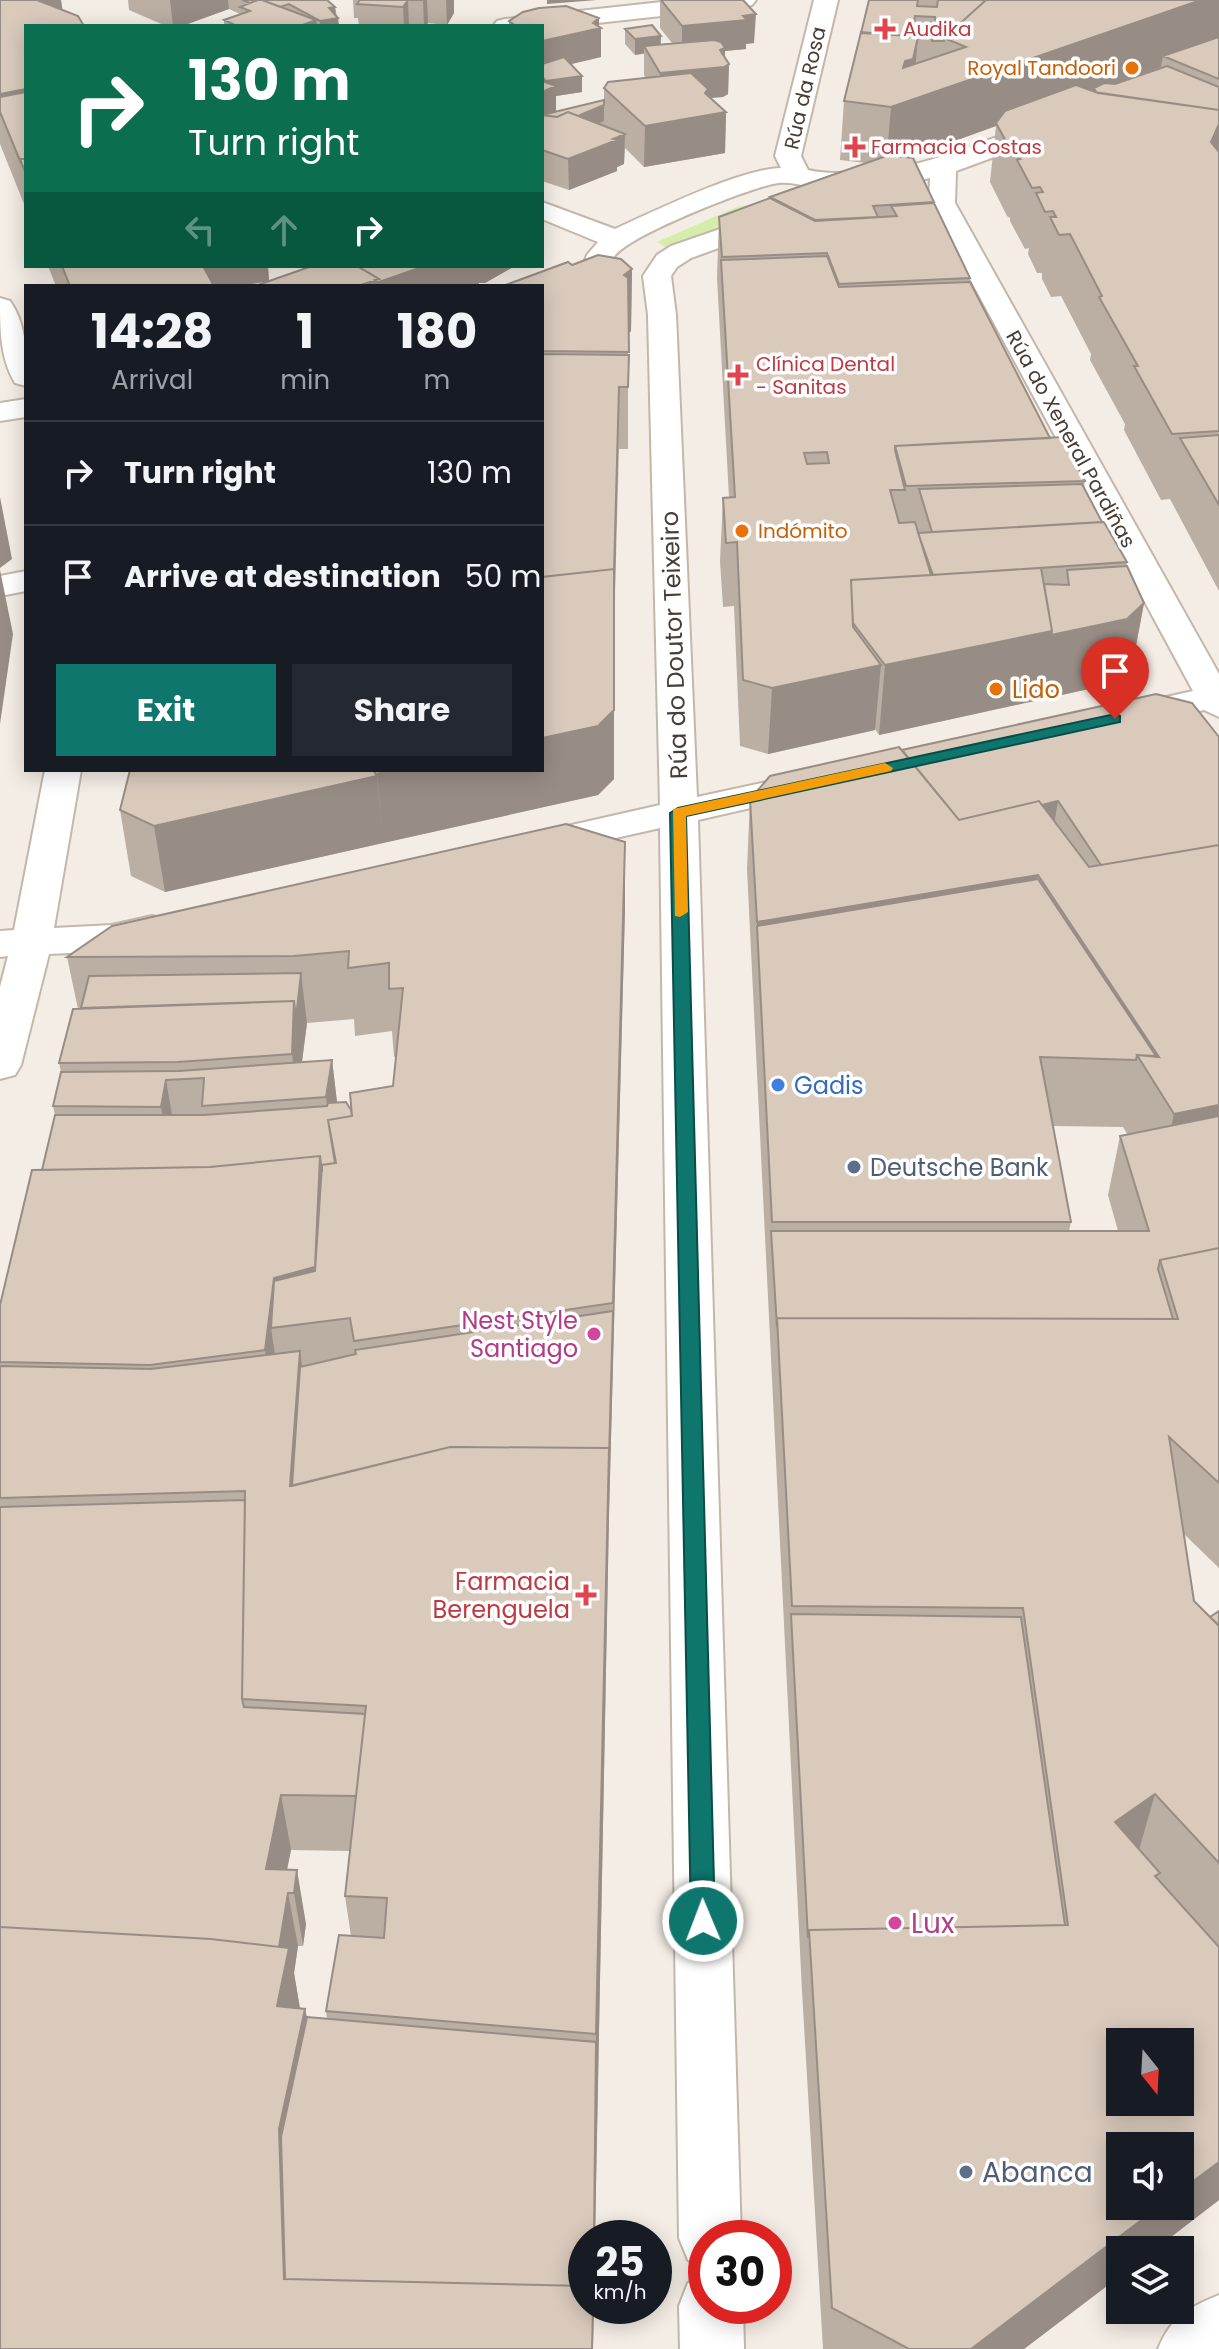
<!DOCTYPE html>
<html lang="en">
<head>
<meta charset="utf-8">
<style>
  :root { --surface:#171b24; --page:#242831; --text:#f1f3f6; --muted:#9ea1a6; --line:#363941; --accent:#0f766e }
  body { margin:0; font-family:Poppins,sans-serif; background:var(--page); color:var(--text); height:100vh; display:flex; flex-direction:column; font-size:30px; white-space:nowrap }
  * { box-sizing:border-box; margin:0 }
  p { font-size:26px; color:var(--muted) }
  .icon { flex:none; width:44px; height:44px; fill:none; stroke:currentColor; stroke-width:2; stroke-linecap:round; stroke-linejoin:round }
  .map { position:relative; flex:1; overflow:hidden }
  .drawer { position:absolute; left:24px; top:284px; width:520px; height:488px; display:flex; flex-direction:column; background:var(--surface); border-radius:0px; box-shadow:0 4px 20px #0003 }
  .drawer>* { flex:none }
  .banner { position:absolute; left:24px; top:24px; width:520px; height:244px; border-radius:0px; box-shadow:0 4px 20px #0003; background:#0b6e4f; color:#fff; overflow:hidden }
  .needle { width:52px; rotate:162deg }
  .buttons { position:absolute; left:1106px; top:2028px; display:grid; gap:16px }
  .buttons a { display:grid; place-items:center; width:88px; height:88px; border-radius:0px; background:var(--surface); box-shadow:0 4px 20px #0003; font-size:40px }
  .speed { position:absolute; left:568px; top:2220px; display:flex; gap:16px; font-size:40px; font-weight:700; text-align:center }
  .speed>* { display:grid; place-content:center; width:104px; height:104px; border-radius:50%; background:var(--surface); box-shadow:0 4px 20px #0003; line-height:1 }
  .speed small { font-size:20px; font-weight:400 }
  .speed .limit { border:12px solid #d22; background:#fff; color:#111 }
  .pin { position:absolute; display:grid; place-items:center; width:68px; height:68px; color:#fff; margin:-82px -34px; border-radius:50% 50% 50% 0; rotate:-45deg; box-shadow:0 0 8px #0007 }
  .pin .icon { rotate:45deg }
  .me { position:absolute; width:88px; margin:-44px; rotate:359deg; stroke-linejoin:round; filter:drop-shadow(0 0 6px #0008) }
  .turn { display:flex; align-items:center; gap:28px; height:168px; padding:0 32px; font-size:36px }
  .turn .icon { width:104px; height:104px; stroke-width:2.5 }
  .turn b { display:block; font-size:56px; line-height:68px }
  .lanes { display:flex; align-items:center; height:76px; padding:0 32px; background:#0003; justify-content:center; gap:40px; direction:ltr }
  .lanes .off { opacity:.35 }
  .eta { display:flex; justify-content:space-evenly; align-items:center; height:136px; text-align:center }
  .eta b { font-size:48px; font-weight:700; line-height:56px }
  .cta { display:flex; gap:16px; margin-top:auto; padding:16px 32px }
  .cta a { flex:1; height:92px; border-radius:0px; background:var(--accent); color:#fff; font-size:32px; font-weight:700; line-height:92px; text-align:center }
  .cta a+a { background:var(--page); color:var(--text) }
  ul { padding:0; list-style:none }
  li { display:flex; align-items:center; gap:24px; height:104px; padding:0 32px; border-top:2px solid var(--line) }
  li div { flex:1 }
  li b { display:block; font-size:30px }
  li em { font-style:normal }
  .map>svg:first-child { display:block }
  .green { fill:#d6ecaa }
  .lines { fill:none; stroke-linecap:round; stroke-linejoin:round }
  .minor-casing { stroke:#c3b7aa; stroke-width:4 }
  .minor { fill:#fff; fill-rule:evenodd }
  .wall { fill:#bbaea2; fill-rule:evenodd }
  .shaded-wall { fill:#988d84 }
  .building { fill:#d9cabc; stroke:#988d84; stroke-width:2; fill-rule:evenodd }
  .route { fill:#0f766e; stroke:#0a4d48; stroke-width:2 }
  .slow { fill:#f59e0b }
  .health-dot { fill:#e0444e; stroke:#fff; stroke-width:3 }
  .food-dot { fill:#e8710a; stroke:#fff; stroke-width:3 }
  .shop-dot { fill:#3f7fe0; stroke:#fff; stroke-width:3 }
  .service-dot { fill:#5c6f8a; stroke:#fff; stroke-width:3 }
  .hotel-dot { fill:#d1479c; stroke:#fff; stroke-width:3 }
  .labels { text-anchor:middle; dominant-baseline:central; stroke-width:7; stroke-linejoin:round; paint-order:stroke }
  .far-health-label { font-size:20px; fill:#be3a42; stroke:#fff; text-anchor:start }
  .far-food-label { font-size:20px; fill:#c56008; stroke:#fff; text-anchor:end }
  .far-street-label { font-size:20px; fill:#473d34; stroke:#fff }
  .street-label { font-size:24px; fill:#473d34; stroke:#fff }
  .food-label { font-size:24px; fill:#c56008; stroke:#fff; text-anchor:start }
  .shop-label { font-size:24px; fill:#366cbe; stroke:#fff; text-anchor:start }
  .service-label { font-size:24px; fill:#4e5e75; stroke:#fff; text-anchor:start }
  .hotel-label { font-size:24px; fill:#b23c85; stroke:#fff; text-anchor:end }
  .health-label { font-size:24px; fill:#be3a42; stroke:#fff; text-anchor:end }
  .near-hotel-label { font-size:28px; fill:#b23c85; stroke:#fff; text-anchor:start }
  .near-service-label { font-size:28px; fill:#4e5e75; stroke:#fff; text-anchor:start }
</style>
</head>
<body>
<div class="map">
<svg width="1219" height="2349" viewBox="0 0 1219 2349">
  <rect width="100%" height="100%" fill="#f4ede5"/>
  <path class="green" d="M792,196L806,204L670,250L657,242L737,207Z"/>
  <g class="lines">
    <g class="minor-casing">
      <path id="minor" d="M680,0H756L752,5L744,7L542,29V26H493L497,21L505,19Z
        M814,0H838L801,156L808,170C825,174 841,173 857,172C930,170 980,138 1048,121L1057,124L1061,129L1057,134L956,171L955,203L1219,674V717L1204,710L1130,727L1117,724L1112,716L1117,708L1193,691L929,203L930,178C895,185 857,193 821,189C804,187 790,180 773,184C745,190 627,236 614,257C604,273 603,293 593,308L583,311L573,308L569,302L587,255L598,242L542,219V202L615,229C655,211 740,169 781,168L775,156Z
        M775,210L785,212L788,218L785,224L691,258L677,267L671,276L676,315L697,797L813,772L826,775L832,783L826,791L698,820L741,2238H706V2268L688,2260L679,2238L660,828L536,856L523,852L517,844L523,836L660,805L648,315L643,276L657,255L671,246Z
        M0,298L10,301C28,327 26,356 26,386L15,383C0,358 0,328 0,298Z
        M26,399V417L0,421V403Z
        M26,571V591L0,596V576Z
        M45,770H81L54,928L112,925L152,916L166,920L172,929L166,938L112,951L49,954L21,1065L15,1075L0,1079V987L8,956L0,957V931L14,930Z
        M706,2276V2306H743L744,2349H680L679,2306L688,2283Z
        M1219,2295V2349H1158C1171,2317 1187,2308 1219,2295Z"/>
    </g>
    <use href="#minor" class="minor"/>
  </g>
  <path class="wall" d="M0,0H61L62,10L26,26V209L0,144Z
    M128,0H327L335,7L339,26H224V20L240,14L229,9L182,26H166L129,10Z
    M353,0H454V13L447,25L428,23L426,26H359L358,18H354Z
    M660,0H743L754,43L746,44V49L725,51V57L729,64L728,94L723,97L711,98L726,112L725,153L644,167L625,148L624,164L617,167V171L569,190L542,181V26H509V21L599,18V27L601,28V57L571,64L582,76V92L556,96V111L604,100V88L646,78L644,75V54L635,55L625,44V29L661,36V44L672,43L660,28Z
    M869,0H1219V591L1170,499L1161,500L1124,430L1125,424L1090,360L1091,354L1061,296L1051,297L1042,279V273H1037L1028,254L1029,248L1025,249L1010,221V218L1007,216L990,182L996,126L909,157L970,278V282L1050,438L1085,481L1084,488L1102,522L1127,562V566L1144,603L1132,667L1116,683L879,735L875,729V730L768,754L740,746L734,606L723,607L720,561L723,498L729,497L717,278L719,217L866,163L840,160L844,101Z
    M572,265L632,269L631,331L628,334V449H619L614,632V779L598,795L383,843L165,892L131,876L120,810L130,770H542V286Z
    M48,266H268L269,281L312,266H515L485,283H479L268,281L241,286H56Z
    M1219,737V1568L1184,1534L1194,1601L1210,1617L1219,1611V2200L1154,2250H1120V2276L1024,2349H823L802,1991L747,869L750,799L902,750ZM1053,1126L1123,1127L1128,1135L1120,1136L1108,1195L1118,1231H1069L1071,1222Z
    M625,908L609,1515L595,2238H586V2306H594L593,2349H0V1305L42,1170L55,1115L53,1106L61,1072L59,1063L78,1009L67,957ZM354,1019L355,1036L392,1031L394,1057L396,1056L393,1086L351,1110L337,1102L332,1060L302,1062L307,1023ZM291,1850L350,1851L345,1896L351,1936L326,2011L327,2019L307,2017L305,2009L300,2008L294,1973L298,1946H303L306,1924L287,1870Z"/>
  <path class="shaded-wall" d="M34,0H61L65,26Z
    M170,0H228L229,9L182,26H173Z
    M408,0L409,26H404L403,7Z
    M423,0H427L428,23L426,26H424Z
    M446,0H454V13L447,25Z
    M547,0H597L547,4Z
    M1201,0H1219V46L1163,56L1161,67L1095,91L1094,88V91L998,126L996,123V126L886,166L891,107L905,61L910,60L918,37L913,94L939,90L944,41L939,90Z
    M335,7L336,18H338L339,26H320V21L329,8Z
    M756,14L754,43L746,44V49L725,51V67L729,64L728,94L723,97L708,98L726,112L725,153L644,167L645,126L660,103V73L682,56V26Z
    M599,18V28H601V57L542,71V41L593,23Z
    M316,20L317,26H300Z
    M661,36L660,51L644,46V53L635,55V39Z
    M582,76V92L556,96V116L542,118V92L546,81Z
    M26,89V149L0,112V94Z
    M604,105V121L560,140V124Z
    M1219,124V169L1211,142Z
    M625,134L624,164L617,167V171L569,190L568,159Z
    M198,266H268L269,281L241,286H201Z
    M425,266H515L485,283H479V286H358L379,279Z
    M632,269L631,331L624,338V275Z
    M619,387L614,636L542,645Z
    M0,497L12,559L0,568Z
    M0,570L13,634L0,724Z
    M1144,603L1132,667L1116,683L879,735L885,665Z
    M881,665L875,730L768,754L772,688Z
    M614,710V779L598,795L383,843L377,773L390,770H542V738Z
    M377,776L383,843L165,892L154,826Z
    M1058,801L1047,868L1038,875L1027,946L760,992L757,922L958,824Z
    M625,842V908L609,1515L595,2238H594L596,2034L609,1456Z
    M301,973L307,1023L297,1099L292,1054L294,1001Z
    M332,1060L339,1119L329,1121L326,1097Z
    M166,1080L176,1138L172,1166L161,1107Z
    M1219,1105V1173L1158,1186L1174,1114Z
    M320,1156L329,1228L325,1321L271,1328L280,1389L276,1421L265,1350L274,1278Z
    M300,1351L309,1418L304,1492L290,1486Z
    M1155,1794L1137,1857L1115,1822Z
    M281,1795L291,1850L276,1922L266,1869Z
    M297,1870L306,1924L303,1946L294,1893Z
    M288,1893L298,1946L294,1973L300,2009L277,2006V1955Z
    M305,2009L316,2068L295,2286L284,2279L279,2129Z
    M1219,2162V2200L1154,2250H1120V2276L1024,2349H971L1160,2206H1180V2191Z
    M593,2306V2349H592Z"/>
  <path class="building" d="M0,0H37L78,16L84,26H26V89L0,94Z
    M242,0H258L250,3Z
    M258,0H262L316,20L300,26H237L224,20L250,11L240,7Z
    M262,0H327L335,7L329,8L338,18L320,21L289,4L280,7Z
    M360,0H423H408L403,7L357,4Z
    M661,0H743L756,14L743,16L747,20L682,26Z
    M869,0H918L917,6L937,7L938,0H986L944,38V41H932L933,33L912,32L911,36L861,33ZM915,16L935,17L936,23H914Z
    M986,0H1201L891,107L844,101L861,32L918,37L913,59L905,61L903,68L966,47L944,38Z
    M566,6L599,18L593,23L601,28L542,41V26H516L509,21L523,12L539,8Z
    M652,25L661,36L635,39L625,29Z
    M1219,37V79L1163,56Z
    M714,40L721,42L725,48L720,50L729,64L724,67L660,73L644,46Z
    M564,57L582,76L546,81L542,77V64Z
    M1167,66L1219,87V110L1094,92H1096L1094,88L1104,83L1115,84Z
    M691,73L708,89L705,93L726,112L645,126L604,88L608,82Z
    M542,81L556,86L542,92Z
    M1076,85L1098,93L1219,110V124L1211,142L1219,152V431L1172,434L1134,366H1138L1099,297L1102,296L1070,234L1059,235L1050,217H1056L1053,211L1045,212L1036,193L1043,192L1040,187L1032,188L1017,160L1020,159L1014,156L996,123L1005,111Z
    M26,92V159H20L21,163L0,112V97Z
    M604,100V105L578,116L568,112L557,117L542,115Z
    M568,112L625,134L613,139L617,140L568,159L542,150V115L557,117Z
    M889,155L913,158L934,202L873,206L878,217L815,220L770,197Z
    M20,159H26V174Z
    M770,198L815,221L897,216L891,206L934,203L970,278L839,284L827,253L722,257L719,217Z
    M598,255L621,259L632,269L624,275L628,278L629,352L542,351V286H503L568,262L572,265Z
    M827,256L839,287L970,282L1050,438L895,446V450L905,490H890L899,523L915,522L931,575L851,580L853,627L881,665L772,688L743,680L737,542L726,543L723,498L735,497L721,260ZM827,452L829,463L807,464L804,453Z
    M62,266H203L214,286H70Z
    M312,266H357L379,279L358,286H255Z
    M357,266H425L379,282L375,280L379,279Z
    M542,354L629,355L628,387H619L614,572V569L542,577Z
    M1219,435V505L1180,438Z
    M1062,437L1085,481L906,486L895,446Z
    M1082,484L1102,522L932,532L919,489Z
    M1104,522L1127,562L933,575L918,533Z
    M1127,566L1144,603L1127,619L1051,635L1052,631L1044,584L1069,585L1067,570Z
    M1041,568L1052,631L885,665L853,623L851,580Z
    M614,569V710L598,726L542,738V577Z
    M1156,694L1192,703L1219,737V845L1101,865L1058,801L1042,805L1039,801L959,820L902,750Z
    M899,747L959,820L1039,801L1089,867L1219,845V1105L1174,1114L1137,1055L1159,1057L1038,875L757,922L750,799L770,776Z
    M130,770H373L377,776L154,826L120,810Z
    M566,824L625,842L613,1303L354,1341L350,1318L271,1328L274,1281L315,1271L322,1165L336,1163L328,1120L352,1116L350,1093L393,1086L403,988L389,989V963L348,968L349,951L294,956L67,957L112,926Z
    M1038,879L1156,1056L1137,1055L1136,1060L1040,1057L1071,1222H772L757,926Z
    M301,973L296,1018L294,1001L81,1008L89,976Z
    M294,1001L292,1054L178,1062L59,1063L73,1009Z
    M332,1060L326,1097L202,1106L204,1078L166,1080L161,1107L53,1106L61,1072L179,1071Z
    M346,1102L351,1110L352,1116L328,1120L335,1163L322,1165V1172L320,1156L210,1167L42,1170L55,1115H204L327,1106L328,1103Z
    M1219,1116V1248L1160,1260L1158,1269L1173,1319L777,1318V1327L771,1231H1149L1120,1136Z
    M320,1156L315,1267L274,1278L265,1350L150,1365L0,1362V1305L32,1170L210,1167Z
    M1219,1248V1483L1169,1437L1194,1601L1219,1626V1863L1155,1794L1115,1822L1160,1873L1155,1876L1219,1947V2162L1180,2191V2146H1120V2206H1160L971,2349H909L832,2308L809,1930L1068,1925L1023,1608L792,1606L777,1318L1178,1319L1160,1260ZM1120,2042H1180V2102H1120Z
    M613,1311L609,1457V1448L450,1447L292,1486L300,1367L356,1354L355,1350Z
    M300,1351L290,1486L450,1447L609,1448L596,2034L326,2011L339,1935L384,1938L387,1898L345,1896L366,1706L242,1699L245,1491L0,1498V1366L151,1369Z
    M245,1500L242,1699L244,1707L365,1714L356,1796L281,1795L266,1869L297,1870L294,1893H288L279,1947L211,1939L0,1927V1507Z
    M1219,1611V1625L1210,1617Z
    M791,1614L1021,1617L1065,1925L809,1930L808,1938Z
    M0,1927L211,1939L289,1948L277,2006L305,2009L279,2129L284,2279L586,2286V2306H593L592,2349H0Z
    M307,2017L596,2042L594,2238H586V2286L285,2279L281,2137Z"/>
  <path class="route" d="M1115,714L1120,716V722L686,816L715,1921L711,1929L703,1932L694,1929L691,1921L670,813L678,808Z"/>
  <path class="slow" d="M885,763L893,768L891,771L686,816L688,912L680,917L675,916L673,809Z"/>
  <g class="health-dot">
    <path d="M881 17h8v8h8v8h-8v8h-8v-8h-8v-8h8z"/>
    <path d="M851 135h8v8h8v8h-8v8h-8v-8h-8v-8h8z"/>
    <path d="M734 363h8v8h8v8h-8v8h-8v-8h-8v-8h8z"/>
    <path d="M582 1583h8v8h8v8h-8v8h-8v-8h-8v-8h8z"/>
  </g>
  <g class="food-dot">
    <circle cx="1132" cy="68" r="8"/>
    <circle cx="742" cy="531" r="8"/>
    <circle cx="996" cy="689" r="8"/>
  </g>
  <circle class="shop-dot" cx="778" cy="1085" r="8"/>
  <g class="service-dot">
    <circle cx="854" cy="1167" r="8"/>
    <circle cx="966" cy="2172" r="8"/>
  </g>
  <g class="hotel-dot">
    <circle cx="594" cy="1334" r="8"/>
    <circle cx="895" cy="1923" r="8"/>
  </g>
  <g class="labels">
    <g class="far-health-label">
      <text x="903" y="29">Audika</text>
      <text x="871" y="147">Farmacia Costas</text>
      <text x="756" y="364">Clínica Dental<tspan x="756" dy="23">- Sanitas</tspan></text>
    </g>
    <g class="far-food-label">
      <text x="1116" y="68">Royal Tandoori</text>
      <text x="758" y="531" text-anchor="start">Indómito</text>
    </g>
    <g class="far-street-label">
      <text transform="translate(805 88) rotate(-77)">Rúa da Rosa</text>
      <text transform="translate(1071 439) rotate(61)">Rúa do Xeneral Pardiñas</text>
    </g>
    <g class="street-label">
      <text transform="translate(674 645) rotate(-92)">Rúa do Doutor Teixeiro</text>
    </g>
    <g class="food-label">
      <text x="1012" y="689">Lido</text>
    </g>
    <g class="shop-label">
      <text x="794" y="1085">Gadis</text>
    </g>
    <g class="service-label">
      <text x="870" y="1167">Deutsche Bank</text>
    </g>
    <g class="hotel-label">
      <text x="578" y="1320">Nest Style<tspan x="578" dy="28">Santiago</tspan></text>
    </g>
    <g class="health-label">
      <text x="570" y="1581">Farmacia<tspan x="570" dy="28">Berenguela</tspan></text>
    </g>
    <g class="near-hotel-label">
      <text x="911" y="1923">Lux</text>
    </g>
    <g class="near-service-label">
      <text x="982" y="2172">Abanca</text>
    </g>
  </g>
</svg>
<div class="buttons">
<a><svg class="needle" viewBox="-14 -14 28 28"><path d="M0-13l5 13h-10z" fill="#e53935"/><path d="M0 13l5-13h-10z" fill="#9ea1a6"/></svg></a>
<a><svg class="icon" aria-label="sound" viewBox="0 0 24 24"><path d="M4 9h4l5-4v14l-5-4H4zM17 9q2 3 0 6"/></svg></a>
<a><svg class="icon" aria-label="layers" viewBox="0 0 24 24"><path d="M12 4l9 5-9 5-9-5zM3 14l9 5 9-5"/></svg></a>
</div>
<div class="speed"><div>25<small>km/h</small></div><div class="limit">30</div></div>
<div class="pin" style="left:1115px;top:719px;background:#d93025"><svg class="icon" aria-label="arrive" viewBox="0 0 24 24"><path d="M6 21V4h12l-3 4 3 4H6"/></svg></div>
<svg class="me" style="left:703px;top:1921px" viewBox="-20 -20 40 40"><circle r="17" fill="#0f766e" stroke="#fff" stroke-width="3"/><path d="M0-11L8 9 0 5-8 9z" fill="#fff"/></svg>
<div class="banner">
<div class="turn"><svg class="icon" aria-label="right" viewBox="0 0 24 24"><path d="M7 20v-9h11M14 6l5 5-5 5"/></svg><div><b>130 m</b>Turn right</div></div>
<div class="lanes"><svg class="icon off" aria-label="left" viewBox="0 0 24 24"><path d="M17 20v-9H6M10 6l-5 5 5 5"/></svg><svg class="icon off" aria-label="ahead" viewBox="0 0 24 24"><path d="M12 20V5M6 11l6-6 6 6"/></svg><svg class="icon" aria-label="right" viewBox="0 0 24 24"><path d="M7 20v-9h11M14 6l5 5-5 5"/></svg></div>
</div>
<section class="drawer">
<div class="eta">
<div><b>14:28</b><p>Arrival</p></div>
<div><b>1</b><p>min</p></div>
<div><b>180</b><p>m</p></div>
</div>
<ul>
<li><svg class="icon" aria-label="right" viewBox="0 0 24 24"><path d="M7 20v-9h11M14 6l5 5-5 5"/></svg><div><b>Turn right</b></div><em>130 m</em></li>
<li><svg class="icon" aria-label="arrive" viewBox="0 0 24 24"><path d="M6 21V4h12l-3 4 3 4H6"/></svg><div><b>Arrive at destination</b></div><em>50 m</em></li>
</ul>
<div class="cta"><a>Exit</a><a>Share</a></div>
</section>
</div>
</body>
</html>
